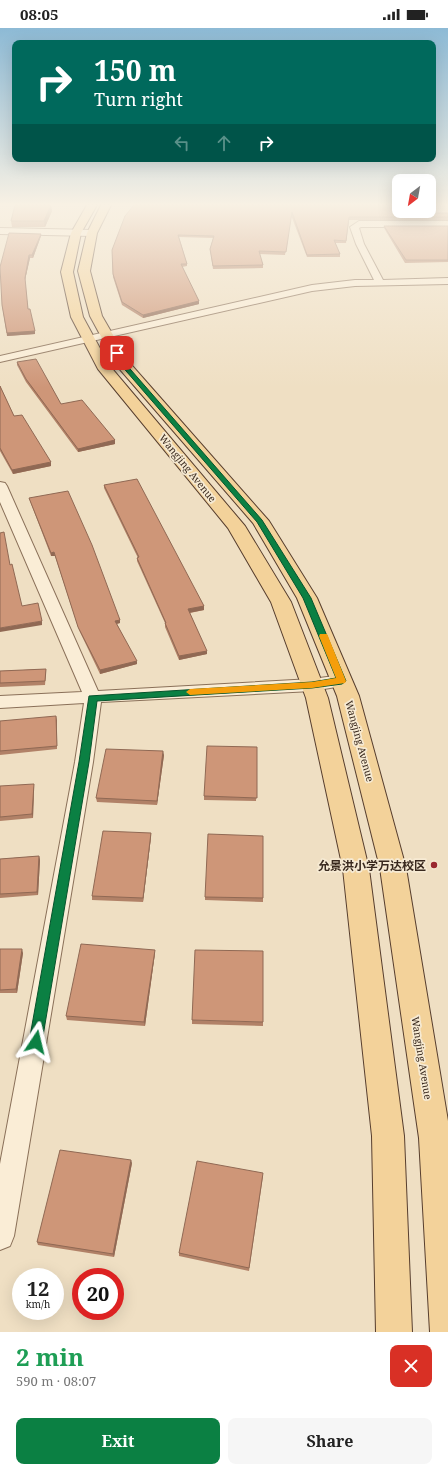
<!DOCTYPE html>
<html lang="en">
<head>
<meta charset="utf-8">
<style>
  :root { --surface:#fff; --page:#f6f6f6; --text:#222; --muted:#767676; --accent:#0b8043 }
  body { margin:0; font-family:"Noto Serif","Noto Sans SC",serif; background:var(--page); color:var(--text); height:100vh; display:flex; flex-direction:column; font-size:15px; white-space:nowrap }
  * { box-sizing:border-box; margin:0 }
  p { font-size:13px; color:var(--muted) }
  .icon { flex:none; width:22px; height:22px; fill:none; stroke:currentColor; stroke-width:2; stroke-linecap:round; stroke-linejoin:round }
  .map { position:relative; height:1304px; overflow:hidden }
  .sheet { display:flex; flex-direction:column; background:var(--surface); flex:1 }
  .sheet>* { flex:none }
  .guide { position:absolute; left:12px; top:12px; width:424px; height:122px; border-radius:8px; box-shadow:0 4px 16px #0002; background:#00695c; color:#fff; overflow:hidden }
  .needle { width:26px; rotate:211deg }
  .buttons { position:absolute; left:392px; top:146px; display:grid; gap:8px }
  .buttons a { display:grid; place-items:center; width:44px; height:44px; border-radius:8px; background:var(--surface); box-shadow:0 4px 16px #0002; font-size:20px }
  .speed { position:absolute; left:12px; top:1240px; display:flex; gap:8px; font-size:20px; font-weight:700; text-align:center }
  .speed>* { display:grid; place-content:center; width:52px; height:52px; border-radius:50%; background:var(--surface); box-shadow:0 4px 16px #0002; line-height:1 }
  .speed small { font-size:10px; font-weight:400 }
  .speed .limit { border:6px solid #d22; background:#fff; color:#111 }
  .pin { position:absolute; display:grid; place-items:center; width:34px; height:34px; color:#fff; margin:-17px; border-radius:8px; box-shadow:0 2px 6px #0006 }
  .me { position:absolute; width:44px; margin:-22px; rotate:10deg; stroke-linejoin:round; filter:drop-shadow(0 0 3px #0008) }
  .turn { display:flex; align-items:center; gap:14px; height:84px; padding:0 16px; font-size:18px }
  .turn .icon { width:52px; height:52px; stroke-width:2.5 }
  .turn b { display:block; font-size:28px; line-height:34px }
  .lanes { display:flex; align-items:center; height:38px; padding:0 16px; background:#0003; justify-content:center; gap:20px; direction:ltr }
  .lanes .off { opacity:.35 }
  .round { display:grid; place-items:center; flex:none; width:42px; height:42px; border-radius:8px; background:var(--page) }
  .overview { display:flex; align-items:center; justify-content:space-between; height:68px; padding:0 16px }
  h1 { font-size:24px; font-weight:700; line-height:30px; color:#1e9e55 }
  .primary-button { display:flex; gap:8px; margin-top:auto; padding:8px 16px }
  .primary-button a { flex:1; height:46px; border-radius:8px; background:var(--accent); color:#fff; font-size:16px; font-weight:700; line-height:46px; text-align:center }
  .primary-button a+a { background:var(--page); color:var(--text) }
  .status { display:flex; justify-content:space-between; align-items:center; height:28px; padding:0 20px; background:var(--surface); direction:ltr }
  .status svg { height:11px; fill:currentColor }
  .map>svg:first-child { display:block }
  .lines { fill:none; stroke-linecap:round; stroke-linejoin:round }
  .minor-casing { stroke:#8a7059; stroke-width:2 }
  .major-casing { stroke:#573e2e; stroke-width:2 }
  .minor { fill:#faedd6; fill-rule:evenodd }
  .major { fill:#f3d29a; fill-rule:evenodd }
  .wall { fill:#b18167 }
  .shaded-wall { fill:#906954 }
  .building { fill:#ce9678; stroke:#906954 }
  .route { fill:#0b8043; stroke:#07532c }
  .slow { fill:#f59e0b }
  .poi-dot { fill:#9a2830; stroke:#f6ead3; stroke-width:1.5 }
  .labels { text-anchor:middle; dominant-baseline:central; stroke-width:3.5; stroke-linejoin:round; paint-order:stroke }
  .street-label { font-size:10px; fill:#39291e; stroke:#f6ead3 }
  .near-poi-label { font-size:12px; font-weight:bold; fill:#39291e; stroke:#f6ead3; text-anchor:end }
</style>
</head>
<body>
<div class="status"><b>08:05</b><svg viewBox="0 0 49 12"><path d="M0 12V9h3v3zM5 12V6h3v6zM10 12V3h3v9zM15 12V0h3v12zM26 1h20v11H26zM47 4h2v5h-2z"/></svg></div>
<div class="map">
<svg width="448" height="1304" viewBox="0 0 448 1304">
  <rect width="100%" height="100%" fill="#efdfc3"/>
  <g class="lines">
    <g class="minor-casing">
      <path id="minor" d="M359,193H448V199H361L359,200L364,216L383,252L448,250V256L355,258L312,263L0,334V328L312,257L355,252H374L356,216L350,199Z
        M0,200L92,202L96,205L92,208L0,206Z
        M0,454L5,455L7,458L98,663L312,651L342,647L348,649L351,653L348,657L312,663L101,674L93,734L14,1208L10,1218L0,1222V1136L75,734L84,675L0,680V668L82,664L0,474Z"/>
    </g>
    <g class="major-casing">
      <path id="major" d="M87,177H97L81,205L73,244L83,289L109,337L245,498L291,574L328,670L369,841L404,1108L412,1304H376L372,1108L343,841L306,670L271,574L228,500L98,341L71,289L61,244L71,205Z
        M101,177H111L97,205L90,243L102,288L128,333L269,493L317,570L359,668L406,840L448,1093V1304H430L419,1110L380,840L337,668L297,570L253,495L117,338L90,288L78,243L87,205Z"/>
    </g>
    <use href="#minor" class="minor"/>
    <use href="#major" class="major"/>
  </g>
  <path class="wall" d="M51,177L52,183L45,199H12L11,193Z
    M399,183H426L422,185H448V192H349L346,215H335L340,226V229H307L291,187L285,227L259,226L263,237V240L213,241L210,221L213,210L179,209L187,236V238L182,239L199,276L143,290L122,277L113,249L112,222L125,188Z
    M384,198H448V234L405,235L384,200Z
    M41,206V208L33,230H30L25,252L28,281L35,306L7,308L2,277Z
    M17,334L61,376L115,412V416L78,424L26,354L17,337Z
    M0,358L14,388L51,438L13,446L0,423Z
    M104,457L204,578V582L190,585L207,626L179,632L165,599V595L137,533V530H138L104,460Z
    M29,470L120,592V595L117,596L137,636L100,646L79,602L55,528H51L30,473Z
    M46,641V645L45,657L0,659V643Z
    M57,692V721L0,727V693Z
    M257,719L256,773L204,772V768Z
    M164,727L157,777L97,774L96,770Z
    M0,758L34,759L33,790L0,793Z
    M151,805V809L143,874L92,872V868Z
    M263,808V874L205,872V869Z
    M39,828L40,832L38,867L0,870V831Z
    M0,921L23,925L17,965H0Z
    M155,925L145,998L67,992L66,988Z
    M192,992L263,994V998L192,996Z
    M132,1135L114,1229L38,1217L37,1214Z
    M263,1148L249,1243L179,1228V1225Z"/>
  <path class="shaded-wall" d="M51,177L52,183L45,199L44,193Z
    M432,177H436L429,181V179Z
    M422,183H426L417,188L418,185Z
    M41,206V208L33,230L32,227Z
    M29,227L30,230L25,252V250Z
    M199,273V276L143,290V287Z
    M35,303V306L7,308V305Z
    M115,412V416L78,424V421Z
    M51,434V438L13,446L12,442Z
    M54,524L55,528H51V525Z
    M204,578V582L188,585V581Z
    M120,592V595L115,596V593Z
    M42,593V597L0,604V600Z
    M207,623V626L179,632V628Z
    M137,633V636L100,646V642Z
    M56,688L57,692V721V718Z
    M163,723L164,727L157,777V773Z
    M34,756V759L33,790L32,786Z
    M151,805V809L143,874V870Z
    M39,828L40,832L38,867L37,864Z
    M22,921L23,925L17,965L16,961Z
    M155,922V925L145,998L144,994Z
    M131,1132L132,1135L114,1229L113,1226Z"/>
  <path class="building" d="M15,177H51L44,193H11Z
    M134,177H399V183H422L418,185H448V189H349L346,213L334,212L340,226L307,227L292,184L286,224L259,223L263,237L213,238L210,221L214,208L178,207L187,236H181L199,273L143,287L122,274L113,246L112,222L125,188Z
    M384,198H448V232H406Z
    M9,205L41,206L32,227H29L25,250L28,281H30L35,303L7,305L2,277L0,239Z
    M36,331L61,376L82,372L115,412L78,421L26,351L17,334Z
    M0,358L14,388L22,387L51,434L12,442L0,420Z
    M137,451L204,578L188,581L207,623L179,628L165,595H166L137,530L139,529L104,457Z
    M68,463L92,517L120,592L115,593L137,633L100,642L78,599L54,524L51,525L29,470Z
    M4,504L10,537L12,536L22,578L38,575L42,593L0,600V505Z
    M46,641L45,653L0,655V643Z
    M56,688L57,718L0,723V693Z
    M207,718L257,719V770L204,768Z
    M106,721L163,723L157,773L96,770Z
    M34,756L32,786L0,789V758Z
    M103,803L151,805L143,870L92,868Z
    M208,806L263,808V870L205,869Z
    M39,828L37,864L0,866V831Z
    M81,916L155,922L144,994L66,988Z
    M0,921H22L16,961L0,962Z
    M195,922L263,923V994L192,992Z
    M60,1122L131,1132L113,1226L37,1214Z
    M197,1133L263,1145L249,1240L179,1225Z"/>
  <linearGradient id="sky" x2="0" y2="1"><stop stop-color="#8dbad5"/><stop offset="0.49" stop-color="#f8f1e4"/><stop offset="1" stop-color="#f8f1e4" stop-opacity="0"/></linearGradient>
  <rect width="448" height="360" fill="url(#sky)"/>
  <path class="route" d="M115,324H119L124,334L262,492L311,570L346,653L342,656L312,660L97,673L89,734L42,1014L40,1018L36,1020L31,1018L29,1014L79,734L89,668L312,654L336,650L303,570L257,494L120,336L114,325Z"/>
  <path class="slow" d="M320,606H327L328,608L346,653L345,655L312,660L190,667L186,664L190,661L312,654L336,650L319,608Z"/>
  <circle class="poi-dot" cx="434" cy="837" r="4"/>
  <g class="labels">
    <g class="street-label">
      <text transform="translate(188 440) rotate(51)">Wangjing Avenue</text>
      <text transform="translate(360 713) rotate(75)">Wangjing Avenue</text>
      <text transform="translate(422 1030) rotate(81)">Wangjing Avenue</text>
    </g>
    <g class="near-poi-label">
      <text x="426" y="837">允景洪小学万达校区</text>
    </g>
  </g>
</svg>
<div class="buttons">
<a><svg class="needle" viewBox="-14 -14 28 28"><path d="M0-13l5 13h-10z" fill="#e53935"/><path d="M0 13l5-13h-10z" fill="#767676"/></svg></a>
</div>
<div class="speed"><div>12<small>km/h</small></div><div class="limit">20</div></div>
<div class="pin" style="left:117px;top:325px;background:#d93025"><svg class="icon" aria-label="arrive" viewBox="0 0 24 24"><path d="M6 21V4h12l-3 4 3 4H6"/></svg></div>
<svg class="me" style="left:36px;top:1014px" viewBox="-20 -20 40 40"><path d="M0-17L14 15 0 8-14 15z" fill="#0b8043" stroke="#fff" stroke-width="4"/></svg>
<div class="guide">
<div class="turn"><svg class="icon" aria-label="right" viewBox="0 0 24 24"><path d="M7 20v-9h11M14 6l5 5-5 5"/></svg><div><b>150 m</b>Turn right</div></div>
<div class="lanes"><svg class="icon off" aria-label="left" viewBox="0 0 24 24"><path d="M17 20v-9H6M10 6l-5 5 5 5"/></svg><svg class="icon off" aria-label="ahead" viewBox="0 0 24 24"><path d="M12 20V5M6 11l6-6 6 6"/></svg><svg class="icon" aria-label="right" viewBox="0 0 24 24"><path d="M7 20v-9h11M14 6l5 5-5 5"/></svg></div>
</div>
</div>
<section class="sheet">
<div class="overview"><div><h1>2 min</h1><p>590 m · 08:07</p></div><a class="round" style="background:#d93025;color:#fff"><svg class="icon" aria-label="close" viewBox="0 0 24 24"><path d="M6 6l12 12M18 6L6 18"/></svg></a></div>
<div class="primary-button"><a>Exit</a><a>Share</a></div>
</section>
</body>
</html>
